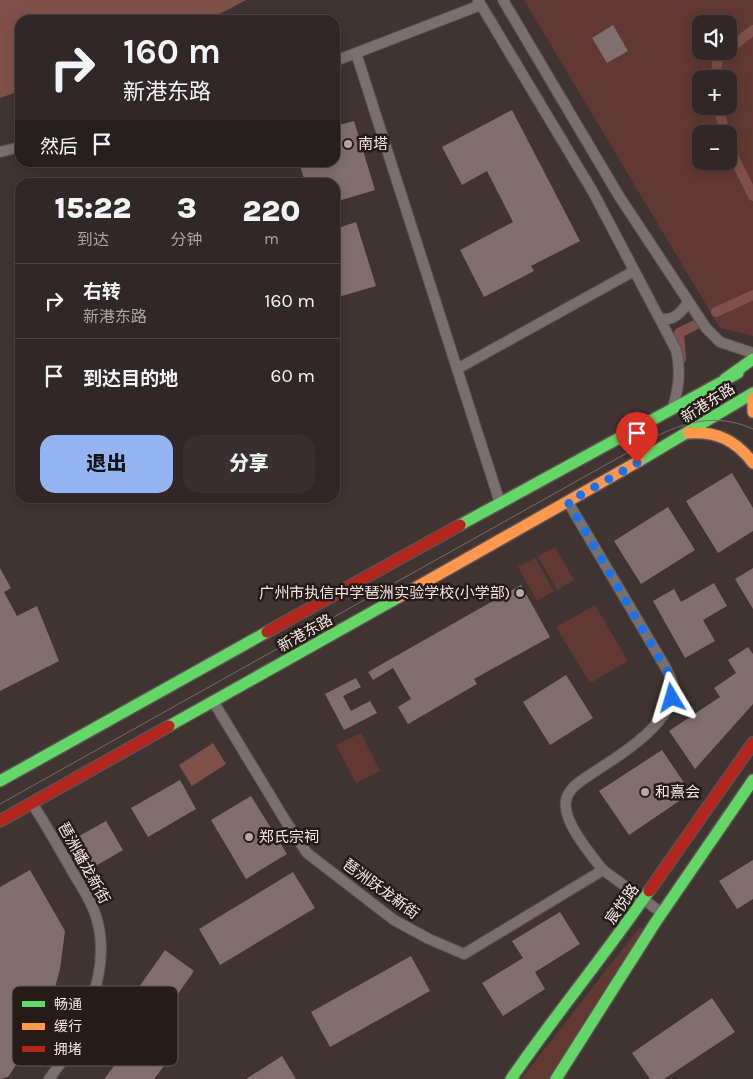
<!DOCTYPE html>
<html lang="zh">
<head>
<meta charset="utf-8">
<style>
  :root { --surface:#302726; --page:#382f2e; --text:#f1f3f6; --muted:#a8a5a7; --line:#4b4443; --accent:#95b2f1 }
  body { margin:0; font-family:Karla,"Noto Sans SC",sans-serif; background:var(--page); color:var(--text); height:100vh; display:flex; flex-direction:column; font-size:19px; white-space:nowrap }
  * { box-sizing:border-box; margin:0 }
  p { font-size:16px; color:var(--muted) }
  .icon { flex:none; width:28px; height:28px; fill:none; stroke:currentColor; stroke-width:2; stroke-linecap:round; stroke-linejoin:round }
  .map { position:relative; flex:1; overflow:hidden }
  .details { position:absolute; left:15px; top:178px; width:325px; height:325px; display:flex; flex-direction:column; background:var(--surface); border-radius:15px; box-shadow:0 2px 12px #0003,0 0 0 1px var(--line) }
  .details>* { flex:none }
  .top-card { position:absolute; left:15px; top:15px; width:325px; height:152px; border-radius:15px; box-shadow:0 2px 12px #0003,0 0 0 1px var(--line); background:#302726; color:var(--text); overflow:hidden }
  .controls { position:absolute; left:692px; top:15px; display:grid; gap:10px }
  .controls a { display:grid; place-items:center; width:45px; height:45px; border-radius:10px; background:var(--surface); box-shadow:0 2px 12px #0003,0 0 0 1px var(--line); font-size:25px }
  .pin { position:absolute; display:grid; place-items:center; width:42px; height:42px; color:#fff; margin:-51px -21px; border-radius:50% 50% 50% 0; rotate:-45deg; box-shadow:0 0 5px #0007 }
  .pin .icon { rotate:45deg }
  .me { position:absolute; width:55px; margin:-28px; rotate:353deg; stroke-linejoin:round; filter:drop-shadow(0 0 4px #0008) }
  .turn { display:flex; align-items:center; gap:18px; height:105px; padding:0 25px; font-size:22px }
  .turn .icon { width:65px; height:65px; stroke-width:2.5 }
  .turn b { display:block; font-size:35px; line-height:42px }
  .then { display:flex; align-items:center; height:48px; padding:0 25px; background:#0003; gap:10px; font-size:19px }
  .eta { display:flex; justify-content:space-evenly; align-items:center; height:85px; text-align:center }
  .eta b { font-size:30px; font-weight:800; line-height:35px }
  .primary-button { display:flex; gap:10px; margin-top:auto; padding:10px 25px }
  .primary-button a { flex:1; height:58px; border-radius:15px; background:var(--accent); color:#111; font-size:20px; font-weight:800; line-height:58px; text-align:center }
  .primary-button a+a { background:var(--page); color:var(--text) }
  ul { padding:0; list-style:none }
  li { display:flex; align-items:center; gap:15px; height:75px; padding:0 25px; border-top:1px solid var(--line) }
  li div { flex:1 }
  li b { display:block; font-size:19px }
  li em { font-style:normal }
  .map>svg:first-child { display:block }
  .green { fill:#613832; fill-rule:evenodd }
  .water { fill:#80514b }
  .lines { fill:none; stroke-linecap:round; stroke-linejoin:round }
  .canal { stroke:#80514b; stroke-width:10 }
  .building { fill:#7f6e6c }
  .street-casing { stroke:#5c5150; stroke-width:12 }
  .fast-casing { stroke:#5c5150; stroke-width:14 }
  .slow-casing { stroke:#5c5150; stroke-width:14 }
  .jam-casing { stroke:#5c5150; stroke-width:14 }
  .street { stroke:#796f6e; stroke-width:10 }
  .fast { stroke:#63d668; stroke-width:11 }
  .slow { stroke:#ff974d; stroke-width:11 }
  .jam { stroke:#b3261e; stroke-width:11 }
  .tram { stroke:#756b69; stroke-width:1 }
  .route { stroke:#1a73e8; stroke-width:9; stroke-dasharray:0 16.2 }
  .poi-dot { fill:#b6a7a5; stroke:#251b19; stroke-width:2 }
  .labels { text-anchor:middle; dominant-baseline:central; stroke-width:5; stroke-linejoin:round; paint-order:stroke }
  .poi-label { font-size:15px; fill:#f5e5e3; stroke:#251b19; text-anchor:start }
  .street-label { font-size:15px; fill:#f5e5e3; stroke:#251b19 }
  .key { fill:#251b19; stroke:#635856; stroke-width:1 }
  .key-label { font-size:14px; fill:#f5e5e3 }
</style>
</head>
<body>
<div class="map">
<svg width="753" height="1079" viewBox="0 0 753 1079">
  <rect width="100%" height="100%" fill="#403432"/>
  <path class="green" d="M524,0H753V336L720,328ZM701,24H729V51H701ZM701,79H729V106H701ZM701,134H729V161H701Z
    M555,547L574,580L557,590L538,556Z
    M535,558L554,591L537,601L518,567Z
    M595,605L628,661L590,683L556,627Z
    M361,733L380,771L356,783L336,745Z
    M640,927L646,931L550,1079H521Z"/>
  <path class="water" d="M0,0H246L208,20H20V91L0,98Z
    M213,743L226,764L192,786L179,765Z"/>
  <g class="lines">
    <path class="canal" d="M729,49L753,30
      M715,79L718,58L726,51
      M718,106L725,134
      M729,148L753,196
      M716,312L753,295
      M681,359L679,333L697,324"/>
  </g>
  <path class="building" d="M613,25L628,51L607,63L592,38Z
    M512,110L580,241L531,266L534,271L484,297L460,250L513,222L487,171L462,185L442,147Z
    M354,121L375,190L335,202V182H305L299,162H335V126Z
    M356,222L376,286L335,298V229Z
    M732,473L753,508V531L718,553L686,501Z
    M668,507L695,550L641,584L614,541Z
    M0,568L11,588L4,592L17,616L37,606L59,661L0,691Z
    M753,568V609L735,579Z
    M714,583L727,606L703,620L715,641L685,658L653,601L674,589L681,602Z
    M521,585L550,637L474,679L477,684L408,724L398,707L411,699L393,668L373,680L368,672Z
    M748,647L753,654V704L695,769L669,731L720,697L714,688L736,673L728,660Z
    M566,675L593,718L550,745L523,702Z
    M356,678L361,687L343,696L351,711L370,701L377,713L344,730L325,694Z
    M662,750L691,793L629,835L599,791Z
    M180,780L196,809L148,837L131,808Z
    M251,796L287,854L246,879L211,820Z
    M106,821L123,850L82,874L65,844Z
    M753,860V899L737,909L719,881Z
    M30,870L65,931L60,969L50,1006L39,1030L8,1077L0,1079V887Z
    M293,872L315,908L220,965L199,929Z
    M560,912L580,944L535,972L545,989L503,1016L482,983L523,958L512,941Z
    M165,950L194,971L161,1018L132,997Z
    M411,956L430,991L330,1047L311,1012Z
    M712,998L735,1032L664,1079H650L632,1053Z
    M138,1035L169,1059L154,1079H104Z
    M282,1056L296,1079H246Z"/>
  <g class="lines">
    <g class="street-casing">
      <path id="street" d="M478,0L593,192L676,350C681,369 679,388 673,407
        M503,0L619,196L706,328L720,342L753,353
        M356,53L500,503
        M335,61L481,5
        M0,152L20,147
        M660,319C674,321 681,313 688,302
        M457,369L634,271
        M568,502L660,658C665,666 671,676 673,685C677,721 619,756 594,772C583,780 568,787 566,801C562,821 591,855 603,870
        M213,701L285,820L307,853L394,920L429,939L464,954L603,870L662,913
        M32,803C47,827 61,851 75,876C83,889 93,904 97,920C112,972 81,1039 49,1079"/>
    </g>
    <g class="fast-casing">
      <path id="fast" d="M725,379L753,359
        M639,461L753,393
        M460,525L738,373
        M169,726L399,597
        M0,781L267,632
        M511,1079C555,1015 605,955 649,891
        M556,1079L655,923L753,780"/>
    </g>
    <g class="slow-casing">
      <path id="slow" d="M753,398V412
        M688,433C716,431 736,440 753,463
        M399,597L639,461"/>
    </g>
    <g class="jam-casing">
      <path id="jam" d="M267,632L460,525
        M0,821L169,726
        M649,891L753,743"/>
    </g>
    <use href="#street" class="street"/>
    <use href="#fast" class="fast"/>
    <use href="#slow" class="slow"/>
    <use href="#jam" class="jam"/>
    <path class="tram" d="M0,804L659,435C690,420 720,414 753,429"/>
  </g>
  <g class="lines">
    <path class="route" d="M637,463L568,502L668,673L673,686L672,698"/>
  </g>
  <g class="poi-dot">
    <circle cx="348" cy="144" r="5"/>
    <circle cx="520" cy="593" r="5"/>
    <circle cx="645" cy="792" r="5"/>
    <circle cx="249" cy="837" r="5"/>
  </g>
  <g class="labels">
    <g class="poi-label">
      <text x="358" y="144">南塔</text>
      <text x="510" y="593" text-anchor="end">广州市执信中学琶洲实验学校(小学部)</text>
      <text x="655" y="792">和熹会</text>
      <text x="259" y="837">郑氏宗祠</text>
    </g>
    <g class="street-label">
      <text transform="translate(708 403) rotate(-32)">新港东路</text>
      <text transform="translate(305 633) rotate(-29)">新港东路</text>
      <text transform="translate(84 863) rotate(61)">琶洲蟠龙新街</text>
      <text transform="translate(381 889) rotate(36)">琶洲跃龙新街</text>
      <text transform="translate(622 904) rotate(-54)">宸悦路</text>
    </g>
  </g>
  <rect x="12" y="986" width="166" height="80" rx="8" class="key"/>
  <rect x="22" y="1001" width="23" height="6" fill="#63d668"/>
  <rect x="22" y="1023" width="23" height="7" fill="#ff974d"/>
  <rect x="22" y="1046" width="23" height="6" fill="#b3261e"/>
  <g class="key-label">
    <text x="54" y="1009">畅通</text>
    <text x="54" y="1031">缓行</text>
    <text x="54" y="1054">拥堵</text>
  </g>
</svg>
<div class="controls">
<a><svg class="icon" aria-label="sound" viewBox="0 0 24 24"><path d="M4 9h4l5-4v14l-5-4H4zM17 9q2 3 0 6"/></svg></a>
<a>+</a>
<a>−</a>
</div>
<div class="pin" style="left:637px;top:463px;background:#d93025"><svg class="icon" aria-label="arrive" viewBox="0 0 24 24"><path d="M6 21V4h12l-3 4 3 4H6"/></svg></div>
<svg class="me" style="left:672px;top:698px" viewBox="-20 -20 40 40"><path d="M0-17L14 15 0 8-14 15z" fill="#1a73e8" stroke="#fff" stroke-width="4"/></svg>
<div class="top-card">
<div class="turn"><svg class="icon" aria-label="right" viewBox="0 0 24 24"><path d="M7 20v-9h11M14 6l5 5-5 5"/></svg><div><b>160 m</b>新港东路</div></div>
<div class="then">然后<svg class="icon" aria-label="arrive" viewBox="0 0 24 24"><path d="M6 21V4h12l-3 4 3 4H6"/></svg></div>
</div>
<section class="details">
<div class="eta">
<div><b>15:22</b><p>到达</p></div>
<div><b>3</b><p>分钟</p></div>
<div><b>220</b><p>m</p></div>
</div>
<ul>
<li><svg class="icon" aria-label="right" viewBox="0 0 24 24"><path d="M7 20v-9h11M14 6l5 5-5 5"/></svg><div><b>右转</b><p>新港东路</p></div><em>160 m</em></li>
<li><svg class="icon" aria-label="arrive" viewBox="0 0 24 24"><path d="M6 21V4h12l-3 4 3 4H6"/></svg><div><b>到达目的地</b></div><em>60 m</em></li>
</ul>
<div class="primary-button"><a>退出</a><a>分享</a></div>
</section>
</div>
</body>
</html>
